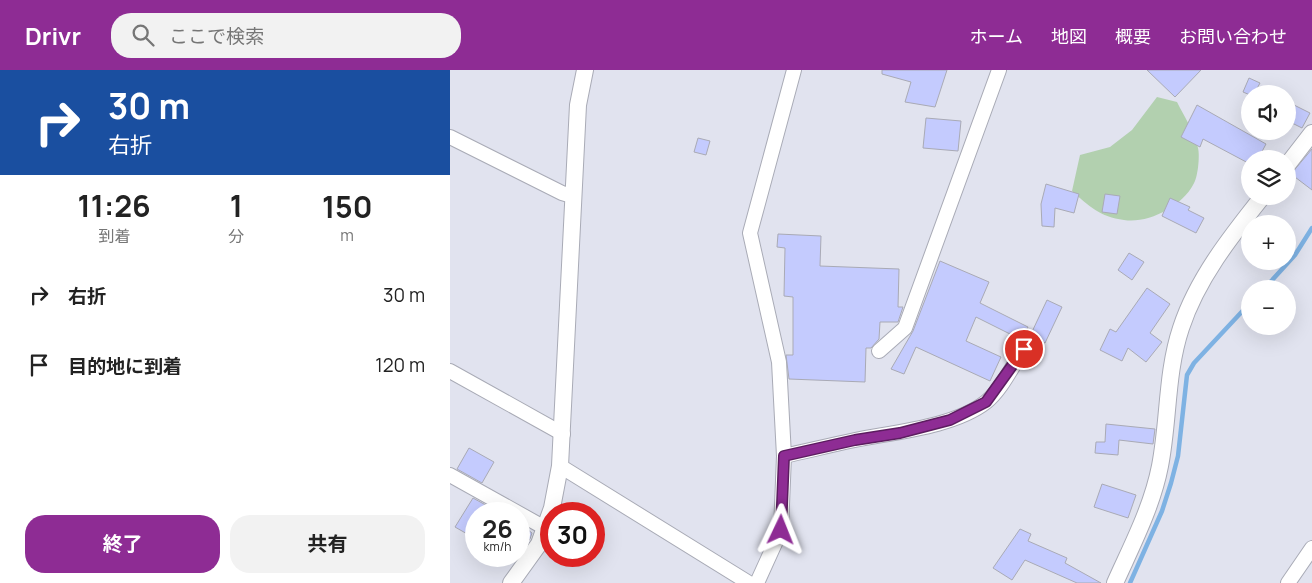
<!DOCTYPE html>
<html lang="ja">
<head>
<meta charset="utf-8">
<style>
  :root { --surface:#fff; --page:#f2f2f2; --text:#222; --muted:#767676; --accent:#8e2c94 }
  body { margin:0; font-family:Manrope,"Noto Sans JP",sans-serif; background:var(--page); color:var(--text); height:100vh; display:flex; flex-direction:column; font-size:19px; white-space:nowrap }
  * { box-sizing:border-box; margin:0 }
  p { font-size:16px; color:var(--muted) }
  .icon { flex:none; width:28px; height:28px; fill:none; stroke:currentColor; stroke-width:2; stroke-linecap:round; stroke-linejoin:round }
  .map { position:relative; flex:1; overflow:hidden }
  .side { display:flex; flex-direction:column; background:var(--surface); width:450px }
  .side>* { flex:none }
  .banner { background:#1a4fa0; color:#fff; overflow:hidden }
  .fabs { position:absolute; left:791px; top:15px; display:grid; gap:10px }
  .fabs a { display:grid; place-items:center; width:55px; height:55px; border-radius:50%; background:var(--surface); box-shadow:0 5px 20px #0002; font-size:25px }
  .speed { position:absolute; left:15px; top:432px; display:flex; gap:10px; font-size:25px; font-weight:700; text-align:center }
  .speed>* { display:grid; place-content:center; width:65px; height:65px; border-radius:50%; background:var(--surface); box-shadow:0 5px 20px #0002; line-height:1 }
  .speed small { font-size:12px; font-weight:400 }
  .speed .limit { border:8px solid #d22; background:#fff; color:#111 }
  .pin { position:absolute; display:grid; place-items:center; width:42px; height:42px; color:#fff; margin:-21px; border:2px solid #fff; border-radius:50%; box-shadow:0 1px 5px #0007 }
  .me { position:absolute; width:55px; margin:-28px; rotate:2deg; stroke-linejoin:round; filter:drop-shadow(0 0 4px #0008) }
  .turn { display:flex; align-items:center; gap:18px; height:105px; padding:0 25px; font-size:22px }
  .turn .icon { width:65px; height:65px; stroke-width:2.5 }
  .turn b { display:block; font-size:35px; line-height:42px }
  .eta { display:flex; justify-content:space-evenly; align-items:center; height:85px; text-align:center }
  .eta b { font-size:30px; font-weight:700; line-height:35px }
  .button { display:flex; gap:10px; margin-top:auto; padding:10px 25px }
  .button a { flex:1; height:58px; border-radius:20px; background:var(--accent); color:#fff; font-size:20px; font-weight:700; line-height:58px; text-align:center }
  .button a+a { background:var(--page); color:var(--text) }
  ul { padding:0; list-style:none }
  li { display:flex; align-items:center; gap:15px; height:70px; padding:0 25px }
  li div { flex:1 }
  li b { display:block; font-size:19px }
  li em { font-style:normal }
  header { display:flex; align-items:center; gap:30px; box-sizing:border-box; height:70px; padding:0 25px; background:var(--accent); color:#fff }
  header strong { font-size:24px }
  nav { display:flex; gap:28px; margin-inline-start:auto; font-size:18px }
  .search { width:350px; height:45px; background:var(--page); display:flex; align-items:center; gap:12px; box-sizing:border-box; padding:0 18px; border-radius:20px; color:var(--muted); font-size:19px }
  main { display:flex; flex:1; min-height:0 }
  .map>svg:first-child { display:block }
  .green { fill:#b2d0af }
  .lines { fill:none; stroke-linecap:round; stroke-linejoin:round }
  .stream { stroke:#7eb2e3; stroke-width:4.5 }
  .building { fill:#c4cbfe; stroke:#a9aab5 }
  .minor-casing { stroke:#a9abb6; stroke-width:16 }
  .tertiary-casing { stroke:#a9abb6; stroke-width:18 }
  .minor { stroke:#fff; stroke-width:14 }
  .tertiary { stroke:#fff; stroke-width:16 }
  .route-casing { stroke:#5c1d60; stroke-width:12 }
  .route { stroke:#8e2c94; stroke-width:9 }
</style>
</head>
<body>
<header>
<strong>Drivr</strong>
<div class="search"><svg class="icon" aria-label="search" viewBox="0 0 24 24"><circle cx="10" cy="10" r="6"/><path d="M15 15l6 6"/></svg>ここで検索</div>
<nav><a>ホーム</a><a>地図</a><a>概要</a><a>お問い合わせ</a></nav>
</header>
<main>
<section class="side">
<div class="banner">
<div class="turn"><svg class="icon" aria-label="right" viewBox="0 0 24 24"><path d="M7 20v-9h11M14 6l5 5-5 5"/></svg><div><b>30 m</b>右折</div></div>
</div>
<div class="eta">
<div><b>11:26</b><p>到着</p></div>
<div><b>1</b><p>分</p></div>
<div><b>150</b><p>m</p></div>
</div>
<ul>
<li><svg class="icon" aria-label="right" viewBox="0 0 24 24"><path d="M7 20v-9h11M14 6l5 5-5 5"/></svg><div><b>右折</b></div><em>30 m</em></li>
<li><svg class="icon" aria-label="arrive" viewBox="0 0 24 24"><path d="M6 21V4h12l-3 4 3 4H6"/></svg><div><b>目的地に到着</b></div><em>120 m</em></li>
</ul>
<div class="button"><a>終了</a><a>共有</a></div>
</section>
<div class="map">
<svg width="862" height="513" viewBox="0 0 862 513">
  <rect width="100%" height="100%" fill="#e1e3ef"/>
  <path class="green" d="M707,27L727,32C734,46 745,63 748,78C750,86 748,108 743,115C732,136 698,154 674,150C650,147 639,136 622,121L630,85L660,77L682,60Z"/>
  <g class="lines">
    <path class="stream" d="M814,219L845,185L862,158
      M680,513L712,441L721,413L728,386L737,305L744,293L800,233"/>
  </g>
  <path class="building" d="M432,0H497L485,37L455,32L461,12L432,4Z
    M697,0H751L725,27Z
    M799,8L810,13L804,24L800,25L793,22Z
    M747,35L816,74L808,89H800V94L753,69L750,77L731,67Z
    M844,35L860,43L852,58L838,51Z
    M476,48L511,51L508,81L473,78Z
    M248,68L260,71L256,85L244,82Z
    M862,79V120L841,104Z
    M596,114L629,124L624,143L605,138L604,157L592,156L591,134Z
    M655,124L670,126L667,144L652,142Z
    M720,128L740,137L738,140L754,148L746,163L712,146Z
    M328,164L371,166L370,196L449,199L448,237H453L448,252H430L429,269L421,278H416L415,312L339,309L336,285H343V227L334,226L335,178L327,177Z
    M679,183L694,192L682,210L668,200Z
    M490,191L539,212L530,233L578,257L572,270L526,247L516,271L551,287L540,311L466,277L454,304L441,299L463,261Z
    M697,218L720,234L700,263L712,272L696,292L678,278L672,291L650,280L660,259L666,262Z
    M597,230L612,237L595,273L580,266Z
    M656,354L705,359L703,374L669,370L668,385L645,383L646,372H655Z
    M19,378L44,392L32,413L7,399Z
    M652,414L686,425L678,448L644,437Z
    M23,428L52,444H26V469L5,457Z
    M69,453L82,463L80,469L69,482Z
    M570,459L581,464L578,471L617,488L615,493L651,513H627L575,490L562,510L543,498Z"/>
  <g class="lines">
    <g class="minor-casing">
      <path id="minor" d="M0,67L112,123L122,126
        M429,281L455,258L549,0
        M0,301L113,364
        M334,386C357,381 381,375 405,370C444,362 504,357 536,332C552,319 562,296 574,279
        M110,396L299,513
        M0,405L95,458
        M307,513L331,460L334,386L329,292L300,163L344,0
        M838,513L862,478"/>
    </g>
    <g class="tertiary-casing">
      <path id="tertiary" d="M838,94L862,63
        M61,513L89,474L102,438L110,396L128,35L135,0
        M665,513C682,475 702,437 710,396C719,350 716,303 731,258C747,209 781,166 813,126"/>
    </g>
    <use href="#minor" class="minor"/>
    <use href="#tertiary" class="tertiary"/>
  </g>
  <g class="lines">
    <g class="route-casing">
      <path id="route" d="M331,460L334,386L405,370L450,363L500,350L536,332L574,279"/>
    </g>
    <use href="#route" class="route"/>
  </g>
</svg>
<div class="fabs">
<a><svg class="icon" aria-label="sound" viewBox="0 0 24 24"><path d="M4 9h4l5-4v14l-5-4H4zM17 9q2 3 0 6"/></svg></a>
<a><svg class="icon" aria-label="layers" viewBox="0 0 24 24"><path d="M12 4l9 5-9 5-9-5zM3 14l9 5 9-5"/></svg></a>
<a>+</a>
<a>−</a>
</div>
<div class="speed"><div>26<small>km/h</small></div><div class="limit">30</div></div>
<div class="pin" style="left:574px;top:279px;background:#d93025"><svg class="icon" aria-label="arrive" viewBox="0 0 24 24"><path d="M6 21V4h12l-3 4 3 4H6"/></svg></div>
<svg class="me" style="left:331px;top:460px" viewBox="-20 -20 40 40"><path d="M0-17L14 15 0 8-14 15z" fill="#8e2c94" stroke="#fff" stroke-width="4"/></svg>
</div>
</main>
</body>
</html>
